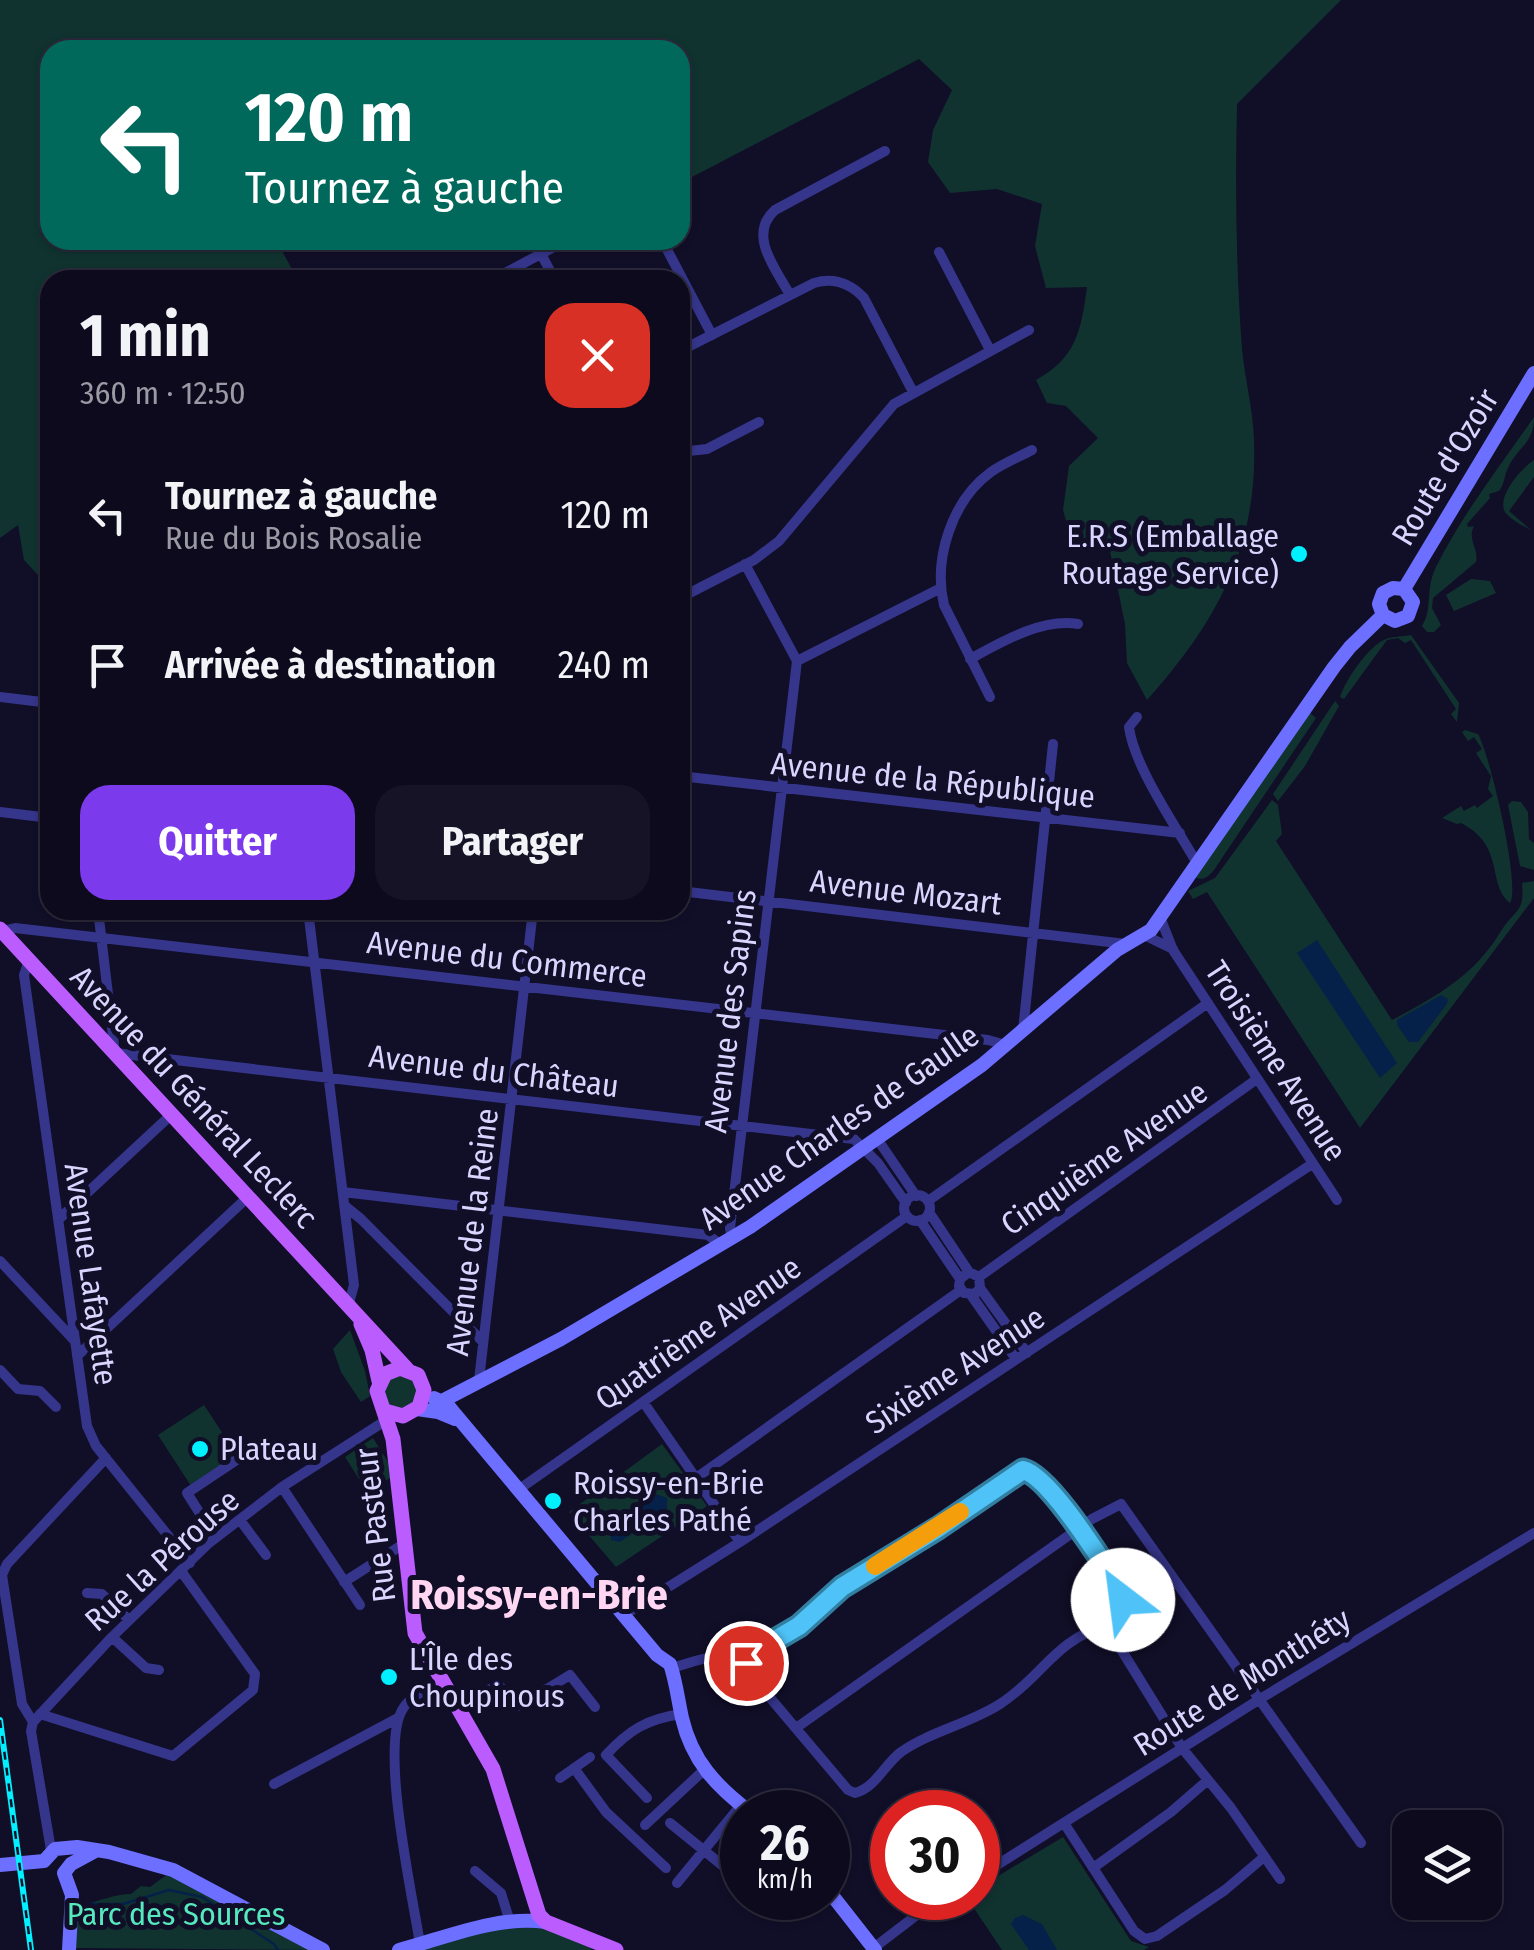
<!DOCTYPE html>
<html lang="fr">
<head>
<meta charset="utf-8">
<style>
  :root { --surface:#0d0a1e; --page:#161327; --text:#f1f3f6; --muted:#9a9aa4; --line:#2d2b3c; --accent:#7c3aed }
  body { margin:0; font-family:"Fira Sans Condensed",sans-serif; background:var(--page); color:var(--text); height:100vh; display:flex; flex-direction:column; font-size:38px; white-space:nowrap }
  * { box-sizing:border-box; margin:0 }
  p { font-size:32px; color:var(--muted) }
  .icon { flex:none; width:55px; height:55px; fill:none; stroke:currentColor; stroke-width:2; stroke-linecap:round; stroke-linejoin:round }
  .map { position:relative; flex:1; overflow:hidden }
  .side { position:absolute; left:40px; top:270px; width:650px; height:650px; display:flex; flex-direction:column; background:var(--surface); border-radius:30px; box-shadow:0 2px 8px #0004,0 0 0 2px var(--line) }
  .side>* { flex:none }
  .banner { position:absolute; left:40px; top:40px; width:650px; height:210px; border-radius:30px; box-shadow:0 2px 8px #0004,0 0 0 2px var(--line); background:#00695c; color:#fff; overflow:hidden }
  .fabs { position:absolute; left:1392px; top:1810px; display:grid; gap:20px }
  .fabs a { display:grid; place-items:center; width:110px; height:110px; border-radius:20px; background:var(--surface); box-shadow:0 2px 8px #0004,0 0 0 2px var(--line); font-size:50px }
  .speed { position:absolute; left:720px; top:1790px; display:flex; gap:20px; font-size:50px; font-weight:700; text-align:center }
  .speed>* { display:grid; place-content:center; width:130px; height:130px; border-radius:50%; background:var(--surface); box-shadow:0 2px 8px #0004,0 0 0 2px var(--line); line-height:1 }
  .speed small { font-size:25px; font-weight:400 }
  .speed .limit { border:15px solid #d22; background:#fff; color:#111 }
  .pin { position:absolute; display:grid; place-items:center; width:85px; height:85px; color:#fff; margin:-42px; border:5px solid #fff; border-radius:50%; box-shadow:0 2px 10px #0007 }
  .me { position:absolute; width:110px; margin:-55px; rotate:330deg; stroke-linejoin:round; filter:drop-shadow(0 0 8px #0008) }
  .turn { display:flex; align-items:center; gap:35px; height:210px; padding:0 40px; font-size:45px }
  .turn .icon { width:130px; height:130px; stroke-width:2.5 }
  .turn b { display:block; font-size:70px; line-height:85px }
  .round { display:grid; place-items:center; flex:none; width:105px; height:105px; border-radius:30px; background:var(--page) }
  .headline { display:flex; align-items:center; justify-content:space-between; height:170px; padding:0 40px }
  h1 { font-size:60px; font-weight:700; line-height:75px }
  .action { display:flex; gap:20px; margin-top:auto; padding:20px 40px }
  .action a { flex:1; height:115px; border-radius:30px; background:var(--accent); color:#fff; font-size:40px; font-weight:700; line-height:115px; text-align:center }
  .action a+a { background:var(--page); color:var(--text) }
  ul { padding:0; list-style:none }
  li { display:flex; align-items:center; gap:30px; height:150px; padding:0 40px }
  li div { flex:1 }
  li b { display:block; font-size:38px }
  li em { font-style:normal }
  .map>svg:first-child { display:block }
  .green { fill:#103330 }
  .water { fill:#062149 }
  .lines { fill:none; stroke-linecap:round; stroke-linejoin:round }
  .stream { stroke:#062149; stroke-width:2.5 }
  .street-tunnel { stroke:#2f2c48; stroke-width:10; stroke-dasharray:10 5; stroke-linecap:butt }
  .street { stroke:#35358b; stroke-width:10 }
  .secondary { stroke:#6c6fff; stroke-width:14 }
  .primary { stroke:#bb5cff; stroke-width:15 }
  .rail-casing { stroke:#01f0ff; stroke-width:6 }
  .rail { stroke:#110e28; stroke-width:2.5; stroke-dasharray:8; stroke-linecap:butt }
  .route-casing { stroke:#337fa1; stroke-width:25 }
  .route { stroke:#4fc3f7; stroke-width:18 }
  .slow { stroke:#f59e0b; stroke-width:18 }
  .poi-dot { fill:#01f0ff; stroke:#110e28; stroke-width:4 }
  .labels { text-anchor:middle; dominant-baseline:central; stroke-width:10; stroke-linejoin:round; paint-order:stroke }
  .street-label { font-size:32px; fill:#d8d5ff; stroke:#110e28 }
  .poi-label { font-size:32px; fill:#d8d5ff; stroke:#110e28; text-anchor:start }
  .park-label { font-size:32px; fill:#57e9be; stroke:#110e28 }
  .district-label { font-size:42px; font-weight:bold; fill:#ffd7f2; stroke:#110e28 }
</style>
</head>
<body>
<div class="map">
<svg width="1534" height="1950" viewBox="0 0 1534 1950">
  <rect width="100%" height="100%" fill="#110e28"/>
  <path class="green" d="M0,0H1341L1237,104C1235,186 1236,268 1242,349C1245,380 1253,409 1254,440C1258,547 1217,622 1147,700L1127,663L1125,624L1110,551L1072,542L1063,510L1069,466L1098,438L1066,406L1047,403L1036,380C1076,358 1081,331 1087,287L1046,288L1035,246L1042,204L997,189L950,193L928,162L933,130L952,90L919,59L692,177L680,155V50H50V240H302L282,251L298,280H50V588L24,560L18,525L0,538Z
    M1534,417C1534,444 1518,446 1508,468C1504,476 1505,483 1499,491L1489,494L1490,498L1467,524L1468,527L1474,526C1467,539 1479,549 1476,562L1433,598L1432,608L1441,625L1434,632H1427L1422,626C1433,609 1425,589 1436,567C1463,513 1500,466 1534,417Z
    M1534,460V477L1509,511L1531,530C1525,527 1507,518 1504,510C1499,493 1522,468 1534,460Z
    M1471,579L1490,581L1496,593L1454,611L1446,595Z
    M1411,635L1459,703L1457,722L1451,714L1456,709L1411,640L1405,643L1398,638L1387,640L1344,699L1340,697C1345,681 1368,646 1386,639C1393,636 1403,637 1411,635Z
    M1335,701L1339,706L1305,766L1278,801L1273,794Z
    M1309,712L1316,718L1214,870C1209,876 1203,882 1195,877Z
    M1465,730L1478,734C1490,755 1521,886 1510,903C1486,883 1506,846 1461,823L1457,824L1442,818L1461,806L1464,811L1475,805L1477,808L1493,796L1488,789L1491,776L1476,753L1482,749L1474,737L1468,741L1462,732Z
    M1272,800L1278,805L1282,834L1276,841L1392,1020C1436,997 1476,974 1501,931C1515,909 1525,913 1522,883L1534,881V898L1360,1128L1207,892L1193,899L1188,891L1215,878Z
    M1512,801L1521,802L1528,812L1529,839L1534,843V870L1520,866L1508,805Z
    M350,1330L365,1371L370,1396L361,1402L341,1372L333,1349Z
    M395,1374L417,1382L418,1400L404,1411L386,1405L382,1387Z
    M204,1405L237,1455L191,1486L158,1435Z
    M373,1438L388,1462L390,1478L368,1493L345,1457Z
    M662,1444L707,1506L616,1567L569,1512Z
    M1063,1837L1131,1941L1149,1947L1144,1950H1002L967,1898H978V1888Z
    M173,1870L323,1950L76,1948L73,1911C81,1905 119,1893 131,1894L141,1886L150,1887Z
    M527,1919L592,1946L591,1950H399Z"/>
  <path class="water" d="M1317,940L1397,1063L1380,1078L1297,953Z
    M1441,995L1448,999L1447,1004L1418,1042H1409L1397,1025V1020Z
    M656,1494L667,1498V1509L620,1542L611,1540L610,1527Z
    M1023,1915L1042,1924L1057,1950H1029L1011,1924L1015,1918Z"/>
  <g class="lines">
    <path class="stream" d="M82,1904H123L169,1890L202,1897L274,1944L278,1950"/>
    <path class="street-tunnel" d="M468,1701L483,1692"/>
    <path class="street" d="M662,240L712,335
      M939,252L990,350
      M541,254L555,280
      M365,280L369,273
      M492,280L567,240
      M790,295C776,269 747,235 775,210L885,151
      M680,351L814,283C834,277 850,283 864,298L913,392
      M680,452L707,449L759,422
      M680,598L754,560L779,541L894,404L1029,330
      M970,659C1001,642 1042,618 1078,624
      M797,661L941,588
      M0,697L50,703
      M990,697L944,605C933,559 952,500 991,472C1004,463 1019,457 1032,450
      M1137,717L1129,727C1134,767 1177,828 1198,865
      M680,776L1180,833
      M0,812L50,818
      M680,891L1126,944
      M98,910L115,1053L854,1139L878,1163L906,1203
      M308,910L354,1285L349,1303
      M1160,917L1173,950L1337,1200
      M2,931L15,928L988,1040L1006,1045
      M1144,935L1173,949
      M29,960L24,975L87,1426L96,1446L190,1563
      M1023,1030L1053,744
      M878,1140L916,1196
      M343,1192L708,1235L721,1245
      M904 1208a13 13 0 1 1 26 0a13 13 0 1 1-26 0Z
      M928,1201L1208,1003
      M345,1206L361,1219L483,1342
      M929,1212L969,1272
      M59,1219L172,1114
      M920,1220L960,1279
      M732,1239L730,1228L797,661L745,564
      M0,1261L74,1340
      M979,1277L1257,1079
      M980,1288L975,1294L964,1293L959,1286L960,1279L969,1272L979,1277L980,1288L1027,1353
      M971,1295L1016,1359
      M77,1356L249,1196
      M0,1370L18,1389L40,1391L56,1407
      M479,1380L533,910
      M644,1403L740,1542
      M696,1478L961,1290
      M282,1487L360,1605
      M518,1490L907,1216
      M199,1512L187,1493L247,1453
      M240,1520L266,1555
      M344,1582L405,1543
      M87,1593L102,1594L129,1620
      M624,1615L740,1542L1312,1164
      M112,1637L146,1668L159,1670
      M746,1663L801,1625L840,1589L1023,1470L1033,1473L1042,1481L1121,1590V1606L1106,1625
      M672,1668C696,1661 722,1649 746,1663L749,1673L848,1790L855,1793C876,1787 884,1765 901,1752C931,1731 969,1724 1000,1704C1042,1677 1054,1641 1106,1625L1182,1748L1231,1808L1280,1879
      M483,1692L499,1685L515,1705L519,1706L570,1675L595,1707
      M40,1714L173,1756L253,1690L255,1674L181,1571
      M33,1722L112,1637L209,1543L282,1487L388,1419
      M796,1728L1092,1519L1121,1504L1361,1843
      M574,1768L606,1812L666,1868
      M560,1778L590,1757
      M274,1784L398,1718
      M647,1798L606,1755C629,1730 647,1719 681,1714
      M670,1823L738,1878
      M1064,1823L1134,1931L1145,1939L1157,1936L1225,1890L1264,1857
      M645,1825L704,1770
      M51,1850L31,1731L33,1722L22,1704L2,1575L7,1564L106,1458
      M1093,1868L1171,1812L1208,1780
      M475,1871L501,1893L510,1922
      M978,1877L1260,1699L1534,1533
      M677,1883L741,1805
      M420,1944C413,1898 378,1742 404,1707C412,1695 430,1688 442,1681
      M871,1950L939,1898"/>
    <path class="secondary" d="M1404,589L1534,373
      M1383,615L1395,621L1408,616L1413,602L1404,589
      M1383,615L1379,604L1383,593L1393,588L1404,589
      M434,1398L447,1404L455,1414L657,1655L670,1664C676,1681 678,1700 682,1718C692,1761 716,1786 750,1812
      M442,1401L561,1339L750,1227L982,1065L1117,950L1151,930L1334,667L1350,647L1383,615
      M417,1409L438,1412L455,1419
      M44,1861L55,1849L77,1847L109,1852L173,1870L323,1950
      M0,1865L44,1861
      M64,1873L72,1895L69,1950
      M64,1873L71,1864L97,1850
      M828,1890L875,1950
      M399,1950C445,1938 497,1915 546,1922"/>
    <path class="primary" d="M0,929L407,1369
      M361,1324L372,1350L379,1381
      M385,1411L403,1416L419,1407L424,1390L418,1375L400,1368L385,1374L377,1391L393,1439L415,1633L493,1769L539,1915L546,1922L616,1950"/>
    <g class="rail-casing">
      <path id="rail" d="M0,1720L31,1950"/>
    </g>
    <use href="#rail" class="rail"/>
  </g>
  <g class="lines">
    <g class="route-casing">
      <path id="route" d="M746,1663L770,1643L799,1626L842,1587L938,1528L1023,1470C1050,1476 1104,1565 1121,1590L1123,1600"/>
    </g>
    <use href="#route" class="route"/>
    <path class="slow" d="M875,1566L960,1512"/>
  </g>
  <g class="poi-dot">
    <circle cx="1299" cy="554" r="10"/>
    <circle cx="200" cy="1449" r="10"/>
    <circle cx="553" cy="1501" r="10"/>
    <circle cx="389" cy="1677" r="10"/>
  </g>
  <g class="labels">
    <g class="street-label">
      <text transform="translate(1445 467) rotate(-59)">Route d'Ozoir</text>
      <text transform="translate(933 780) rotate(6)">Avenue de la République</text>
      <text transform="translate(906 892) rotate(7)">Avenue Mozart</text>
      <text transform="translate(507 959) rotate(7)">Avenue du Commerce</text>
      <text transform="translate(730 1011) rotate(-83)">Avenue des Sapins</text>
      <text transform="translate(1276 1061) rotate(57)">Troisième Avenue</text>
      <text transform="translate(494 1071) rotate(7)">Avenue du Château</text>
      <text transform="translate(194 1097) rotate(47)">Avenue du Général Leclerc</text>
      <text transform="translate(839 1127) rotate(-35)">Avenue Charles de Gaulle</text>
      <text transform="translate(1104 1158) rotate(-35)">Cinquième Avenue</text>
      <text transform="translate(472 1232) rotate(-83)">Avenue de la Reine</text>
      <text transform="translate(91 1274) rotate(82)">Avenue Lafayette</text>
      <text transform="translate(698 1333) rotate(-35)">Quatrième Avenue</text>
      <text transform="translate(955 1370) rotate(-33)">Sixième Avenue</text>
      <text transform="translate(375 1525) rotate(-97)">Rue Pasteur</text>
      <text transform="translate(162 1560) rotate(-42)">Rue la Pérouse</text>
      <text transform="translate(1242 1682) rotate(-32)">Route de Monthéty</text>
    </g>
    <g class="poi-label">
      <text x="1279" y="536" text-anchor="end">E.R.S (Emballage<tspan x="1279" dy="37">Routage Service)</tspan></text>
      <text x="220" y="1449">Plateau</text>
      <text x="573" y="1483">Roissy-en-Brie<tspan x="573" dy="37">Charles Pathé</tspan></text>
      <text x="409" y="1659">L'Île des<tspan x="409" dy="37">Choupinous</tspan></text>
    </g>
    <g class="park-label">
      <text x="176" y="1914">Parc des Sources</text>
    </g>
    <g class="district-label">
      <text x="539" y="1595">Roissy-en-Brie</text>
    </g>
  </g>
</svg>
<div class="fabs">
<a><svg class="icon" aria-label="layers" viewBox="0 0 24 24"><path d="M12 4l9 5-9 5-9-5zM3 14l9 5 9-5"/></svg></a>
</div>
<div class="speed"><div>26<small>km/h</small></div><div class="limit">30</div></div>
<div class="pin" style="left:746px;top:1663px;background:#d93025"><svg class="icon" aria-label="arrive" viewBox="0 0 24 24"><path d="M6 21V4h12l-3 4 3 4H6"/></svg></div>
<svg class="me" style="left:1123px;top:1600px" viewBox="-20 -20 40 40"><circle r="19" fill="#fff"/><path d="M0-13L10 11 0 6-10 11z" fill="#4fc3f7"/></svg>
<div class="banner">
<div class="turn"><svg class="icon" aria-label="left" viewBox="0 0 24 24"><path d="M17 20v-9H6M10 6l-5 5 5 5"/></svg><div><b>120 m</b>Tournez à gauche</div></div>
</div>
<section class="side">
<div class="headline"><div><h1>1 min</h1><p>360 m · 12:50</p></div><a class="round" style="background:#d93025;color:#fff"><svg class="icon" aria-label="close" viewBox="0 0 24 24"><path d="M6 6l12 12M18 6L6 18"/></svg></a></div>
<ul>
<li><svg class="icon" aria-label="left" viewBox="0 0 24 24"><path d="M17 20v-9H6M10 6l-5 5 5 5"/></svg><div><b>Tournez à gauche</b><p>Rue du Bois Rosalie</p></div><em>120 m</em></li>
<li><svg class="icon" aria-label="arrive" viewBox="0 0 24 24"><path d="M6 21V4h12l-3 4 3 4H6"/></svg><div><b>Arrivée à destination</b></div><em>240 m</em></li>
</ul>
<div class="action"><a>Quitter</a><a>Partager</a></div>
</section>
</div>
</body>
</html>
